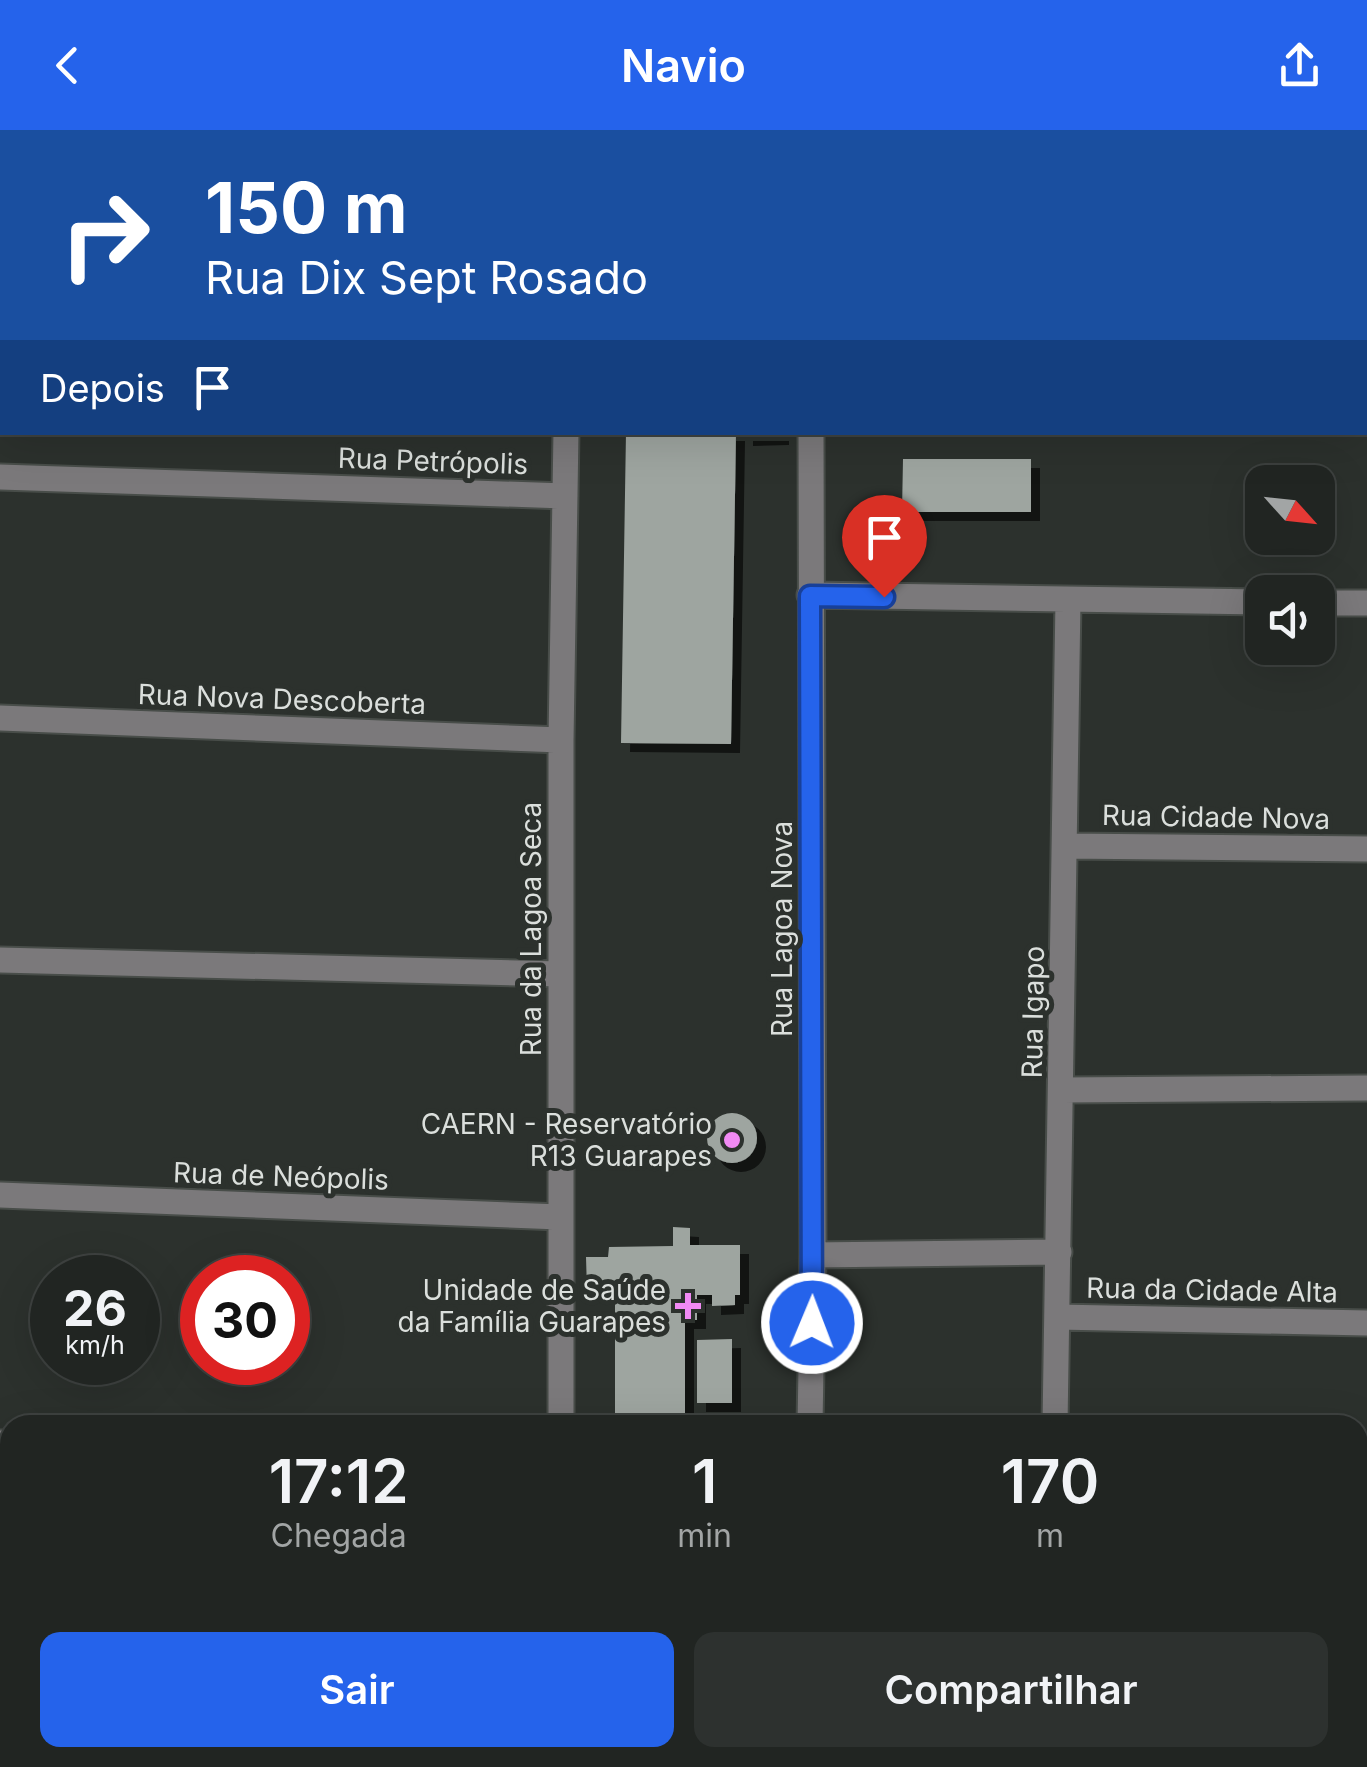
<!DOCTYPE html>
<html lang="pt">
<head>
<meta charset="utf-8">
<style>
  :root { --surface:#212522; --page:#2d312f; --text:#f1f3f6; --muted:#a2a5a5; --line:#3e4240; --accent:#2563eb }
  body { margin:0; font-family:Inter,sans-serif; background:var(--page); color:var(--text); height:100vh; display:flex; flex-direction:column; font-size:38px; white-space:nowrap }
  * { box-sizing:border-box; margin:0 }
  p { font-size:32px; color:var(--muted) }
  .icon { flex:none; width:55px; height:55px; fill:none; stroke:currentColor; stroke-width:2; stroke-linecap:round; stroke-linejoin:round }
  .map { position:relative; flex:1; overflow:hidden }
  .panel { position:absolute; left:0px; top:1285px; width:1368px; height:352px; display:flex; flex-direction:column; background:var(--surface); border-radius:30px 30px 0 0; box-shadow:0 10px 40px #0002,0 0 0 2px var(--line) }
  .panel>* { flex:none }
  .guide { position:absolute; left:0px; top:0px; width:1368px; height:305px; box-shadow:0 10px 40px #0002,0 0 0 2px var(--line); background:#1a4fa0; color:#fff; overflow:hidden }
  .needle { width:65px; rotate:117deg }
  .fabs { position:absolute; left:1245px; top:335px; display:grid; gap:20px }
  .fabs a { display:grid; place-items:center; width:90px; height:90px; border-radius:20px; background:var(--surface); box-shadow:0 10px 40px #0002,0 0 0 2px var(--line); font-size:50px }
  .speed { position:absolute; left:30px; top:1125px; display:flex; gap:20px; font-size:50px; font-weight:700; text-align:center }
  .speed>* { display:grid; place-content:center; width:130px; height:130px; border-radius:50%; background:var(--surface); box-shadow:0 10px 40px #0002,0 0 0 2px var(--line); line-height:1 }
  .speed small { font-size:25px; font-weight:400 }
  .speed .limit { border:15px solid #d22; background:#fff; color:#111 }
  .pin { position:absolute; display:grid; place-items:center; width:85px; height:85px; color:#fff; margin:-102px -42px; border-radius:50% 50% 50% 0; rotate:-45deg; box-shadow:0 0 10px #0007 }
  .pin .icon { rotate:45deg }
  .me { position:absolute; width:110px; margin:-55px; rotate:1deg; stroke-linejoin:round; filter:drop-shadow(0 0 8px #0008) }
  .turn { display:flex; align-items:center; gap:35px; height:210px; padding:0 40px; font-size:45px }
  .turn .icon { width:130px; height:130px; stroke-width:2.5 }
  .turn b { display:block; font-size:70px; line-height:85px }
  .then { display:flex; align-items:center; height:95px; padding:0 40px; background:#0003; gap:20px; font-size:38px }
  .eta { display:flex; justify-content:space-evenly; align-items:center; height:170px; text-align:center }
  .eta b { font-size:60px; font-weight:600; line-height:70px }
  .action { display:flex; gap:20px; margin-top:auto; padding:20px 40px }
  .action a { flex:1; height:115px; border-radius:20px; background:var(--accent); color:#fff; font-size:40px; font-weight:600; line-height:115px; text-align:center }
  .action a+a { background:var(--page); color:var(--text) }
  header { display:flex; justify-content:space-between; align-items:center; height:130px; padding:0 40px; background:var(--accent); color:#fff; font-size:45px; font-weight:600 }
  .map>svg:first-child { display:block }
  .building { fill:#9ea5a0; filter:url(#shadow) }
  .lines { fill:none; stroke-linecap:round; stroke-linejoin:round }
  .minor-casing { stroke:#484d49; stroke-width:29 }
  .minor { stroke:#7b797b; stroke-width:25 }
  .route-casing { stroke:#184099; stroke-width:25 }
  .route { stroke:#2563eb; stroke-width:18 }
  .poi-dot { fill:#f18af4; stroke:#2c312d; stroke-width:4 }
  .labels { text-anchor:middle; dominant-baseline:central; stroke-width:10; stroke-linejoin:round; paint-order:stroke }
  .street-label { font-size:28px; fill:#dbdfdc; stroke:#2c312d }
  .poi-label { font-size:28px; fill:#dbdfdc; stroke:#2c312d; text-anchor:end }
</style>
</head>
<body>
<header><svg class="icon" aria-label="back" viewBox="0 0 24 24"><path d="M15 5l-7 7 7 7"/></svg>Navio<svg class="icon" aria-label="share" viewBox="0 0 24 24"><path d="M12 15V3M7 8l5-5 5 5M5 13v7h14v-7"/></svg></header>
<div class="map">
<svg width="1367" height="1637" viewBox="0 0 1367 1637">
  <defs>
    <filter id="shadow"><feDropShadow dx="9" dy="9" stdDeviation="0" flood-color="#0009"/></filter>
  </defs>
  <rect width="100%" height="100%" fill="#2c312d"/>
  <path class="building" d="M626,302H736L731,614L621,613Z
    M744,302H780V306L744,307Z
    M903,329H1031V382H902Z
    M707 1008a25 25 0 1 1 50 0a25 25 0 1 1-50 0Z
    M673,1097L690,1098V1115H740V1165H735V1175L712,1176V1165H697V1190H685V1289H615V1164H607V1160H587L586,1127H608L609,1117L673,1116Z
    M732,1209V1273H697V1210Z"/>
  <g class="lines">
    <g class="minor-casing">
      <path id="minor" d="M570,2V0
        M813,2V0
        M1256,2L1259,0
        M0,108H2
        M1365,127L1367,128
        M0,347L565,366
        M810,465L1262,472
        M1318,473H1367
        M0,588L561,610
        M1065,716L1367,719
        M0,830L561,844
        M1062,960L1367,958
        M0,1065L560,1087
        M813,1125L1059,1122
        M1057,1187L1367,1193
        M561,1295V610L566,302
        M810,1295L813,1125L811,302
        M1055,1295L1068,470
        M0,1313H10
        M1358,1427H1367
        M0,1557H10
        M1358,1575H1367"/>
    </g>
    <use href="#minor" class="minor"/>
  </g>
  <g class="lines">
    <g class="route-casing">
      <path id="route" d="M812,1193L810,466L884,467"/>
    </g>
    <use href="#route" class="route"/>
  </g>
  <g class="poi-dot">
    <circle cx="732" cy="1010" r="10"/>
    <path d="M683 1161h10v10h10v10h-10v10h-10v-10h-10v-10h10z"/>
  </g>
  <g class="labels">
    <g class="street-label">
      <text transform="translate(433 331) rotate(2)">Rua Petrópolis</text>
      <text transform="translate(282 569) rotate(2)">Rua Nova Descoberta</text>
      <text transform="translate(1216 687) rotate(1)">Rua Cidade Nova</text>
      <text transform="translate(531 799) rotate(-90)">Rua da Lagoa Seca</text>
      <text transform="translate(782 799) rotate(-90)">Rua Lagoa Nova</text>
      <text transform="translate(1033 882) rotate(-89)">Rua Igapo</text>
      <text transform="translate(281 1046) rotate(2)">Rua de Neópolis</text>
      <text transform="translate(1212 1160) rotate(1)">Rua da Cidade Alta</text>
    </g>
    <g class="poi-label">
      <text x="712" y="994">CAERN - Reservatório<tspan x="712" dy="32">R13 Guarapes</tspan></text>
      <text x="666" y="1160">Unidade de Saúde<tspan x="666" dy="32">da Família Guarapes</tspan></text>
    </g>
  </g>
</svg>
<div class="fabs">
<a><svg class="needle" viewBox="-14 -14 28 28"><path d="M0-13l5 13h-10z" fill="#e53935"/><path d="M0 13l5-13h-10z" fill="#a2a5a5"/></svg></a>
<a><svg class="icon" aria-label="sound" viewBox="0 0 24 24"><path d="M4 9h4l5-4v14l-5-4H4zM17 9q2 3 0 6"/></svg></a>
</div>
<div class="speed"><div>26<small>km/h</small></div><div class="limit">30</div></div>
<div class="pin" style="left:884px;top:467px;background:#d93025"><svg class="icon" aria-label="arrive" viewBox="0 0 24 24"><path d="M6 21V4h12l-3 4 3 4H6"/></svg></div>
<svg class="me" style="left:812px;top:1193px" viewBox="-20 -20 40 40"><circle r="17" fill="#2563eb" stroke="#fff" stroke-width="3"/><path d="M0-11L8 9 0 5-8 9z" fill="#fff"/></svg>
<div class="guide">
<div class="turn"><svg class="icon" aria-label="right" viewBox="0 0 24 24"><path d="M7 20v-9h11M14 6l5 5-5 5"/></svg><div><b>150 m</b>Rua Dix Sept Rosado</div></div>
<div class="then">Depois<svg class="icon" aria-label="arrive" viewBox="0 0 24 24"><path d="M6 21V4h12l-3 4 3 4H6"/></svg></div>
</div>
<section class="panel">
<div class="eta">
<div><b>17:12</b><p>Chegada</p></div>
<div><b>1</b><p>min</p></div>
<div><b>170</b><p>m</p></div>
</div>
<div class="action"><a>Sair</a><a>Compartilhar</a></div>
</section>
</div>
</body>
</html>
